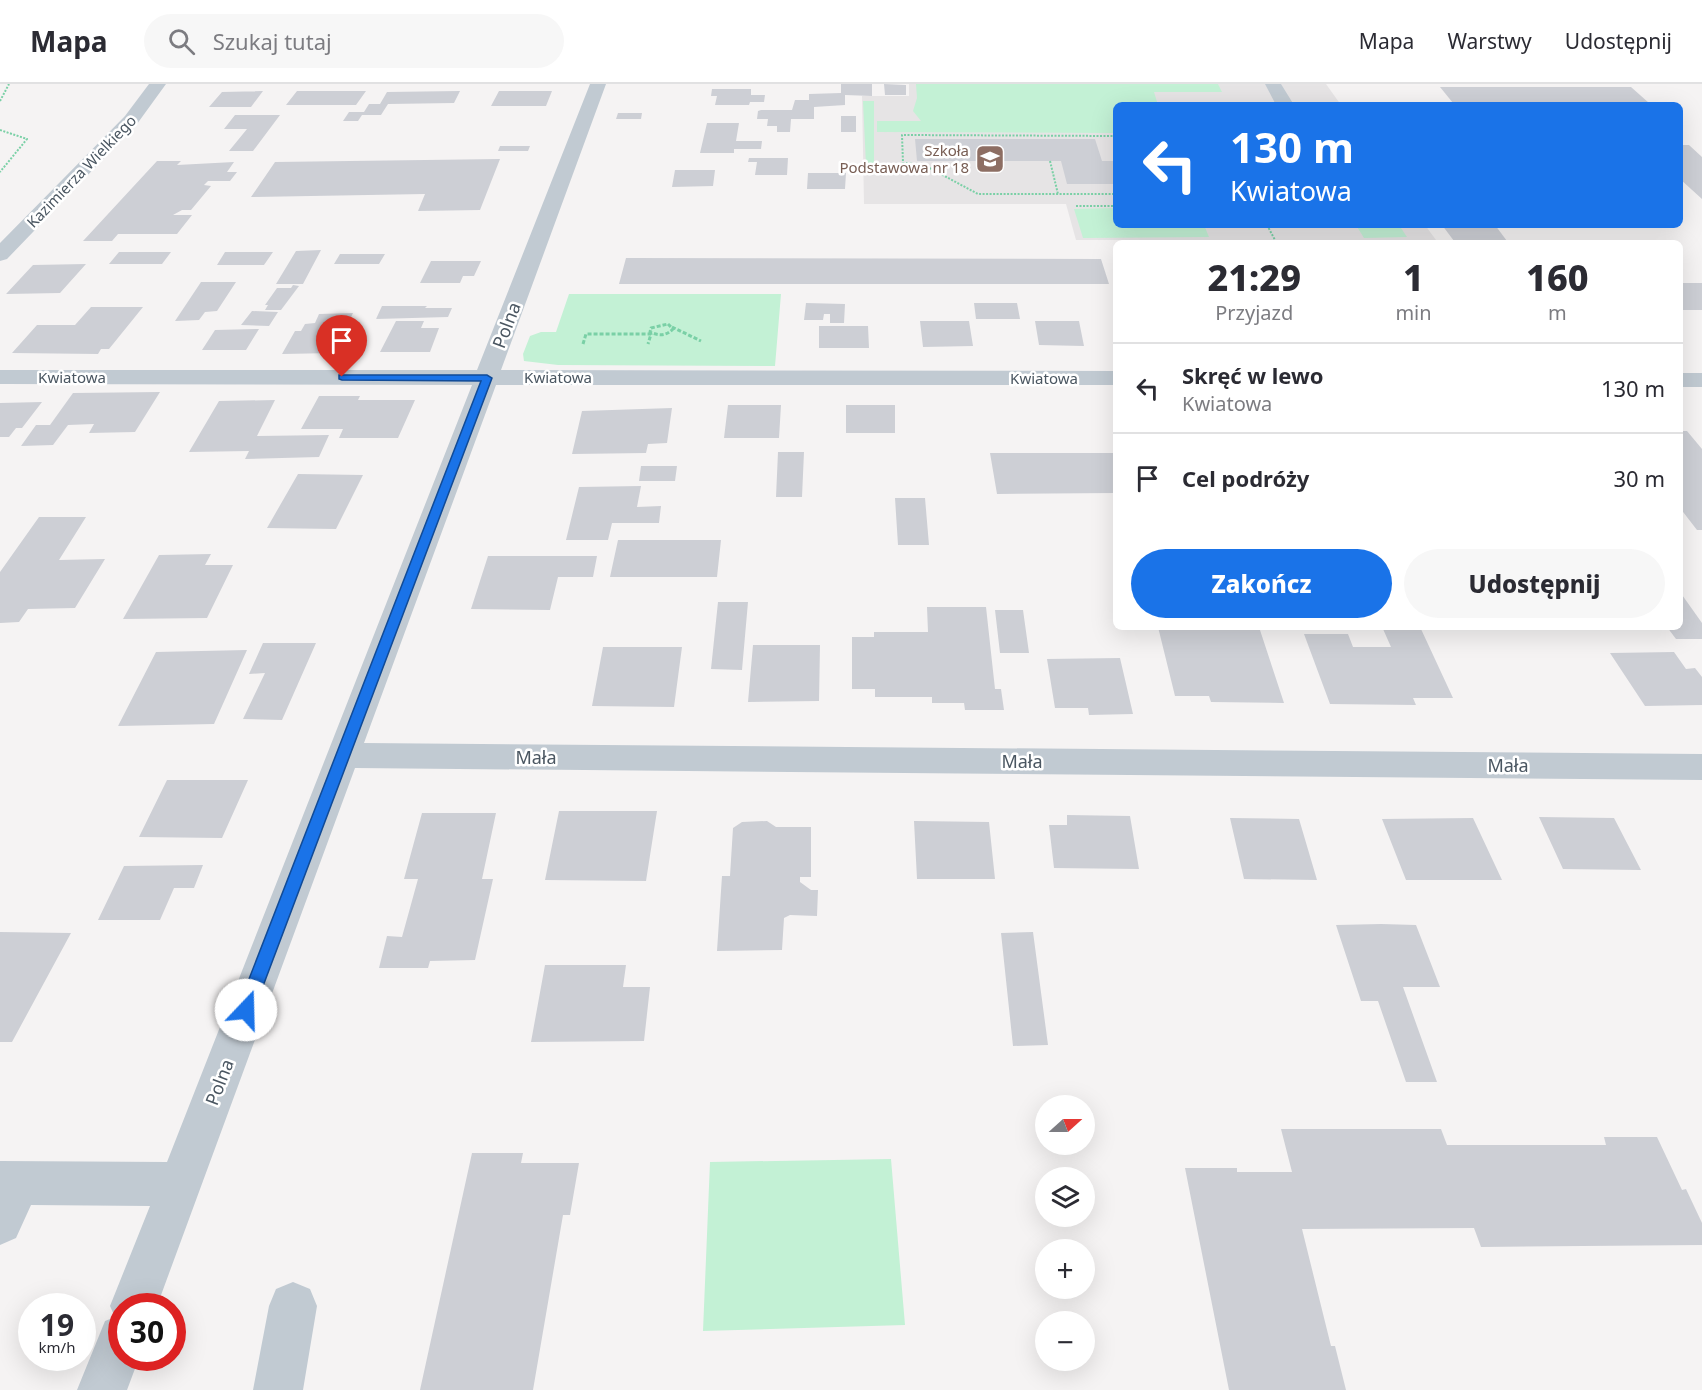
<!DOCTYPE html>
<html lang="pl">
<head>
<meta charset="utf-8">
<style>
  :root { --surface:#fff; --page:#f7f7f7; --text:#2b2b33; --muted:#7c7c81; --line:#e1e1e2; --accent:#1a73e8 }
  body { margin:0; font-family:"Noto Sans",sans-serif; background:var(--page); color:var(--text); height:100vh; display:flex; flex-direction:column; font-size:22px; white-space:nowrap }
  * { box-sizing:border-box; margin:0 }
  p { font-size:20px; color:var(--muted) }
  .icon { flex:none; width:33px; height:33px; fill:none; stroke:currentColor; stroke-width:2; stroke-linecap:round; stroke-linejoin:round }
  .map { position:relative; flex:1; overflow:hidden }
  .side { position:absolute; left:1113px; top:156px; width:570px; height:390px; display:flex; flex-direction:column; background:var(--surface); border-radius:9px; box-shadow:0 6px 24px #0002 }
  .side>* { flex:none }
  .hud { position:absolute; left:1113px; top:18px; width:570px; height:126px; border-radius:9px; box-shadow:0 6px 24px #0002; background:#1a73e8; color:#fff; overflow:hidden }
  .needle { width:39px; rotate:69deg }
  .fabs { position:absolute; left:1035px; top:1011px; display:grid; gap:12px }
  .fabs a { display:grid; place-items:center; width:60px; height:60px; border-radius:50%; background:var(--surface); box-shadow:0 6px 24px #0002; font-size:30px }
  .speed { position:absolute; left:18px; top:1209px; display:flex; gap:12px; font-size:30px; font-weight:700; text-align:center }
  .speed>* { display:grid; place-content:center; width:78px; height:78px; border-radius:50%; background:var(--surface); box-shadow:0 6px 24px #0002; line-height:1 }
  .speed small { font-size:15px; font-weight:400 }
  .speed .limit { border:9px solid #d22; background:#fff; color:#111 }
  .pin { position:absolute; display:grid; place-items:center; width:51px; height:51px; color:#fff; margin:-62px -26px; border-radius:50% 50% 50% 0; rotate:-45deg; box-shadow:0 0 6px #0007 }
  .pin .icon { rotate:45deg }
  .me { position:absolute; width:66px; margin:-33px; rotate:21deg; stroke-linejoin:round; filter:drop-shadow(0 0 4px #0008) }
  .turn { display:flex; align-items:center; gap:21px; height:126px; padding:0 18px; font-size:27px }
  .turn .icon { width:78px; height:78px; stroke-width:2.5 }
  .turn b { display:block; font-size:42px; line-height:51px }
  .eta { display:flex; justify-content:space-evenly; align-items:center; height:102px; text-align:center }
  .eta b { font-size:36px; font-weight:800; line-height:42px }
  .action { display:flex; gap:12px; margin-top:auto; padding:12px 18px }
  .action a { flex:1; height:69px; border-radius:36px; background:var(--accent); color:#fff; font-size:24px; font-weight:800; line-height:69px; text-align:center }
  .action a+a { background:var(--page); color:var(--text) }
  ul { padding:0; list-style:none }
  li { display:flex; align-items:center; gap:18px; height:90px; padding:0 18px; border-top:2px solid var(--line) }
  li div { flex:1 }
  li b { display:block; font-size:22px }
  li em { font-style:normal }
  header { display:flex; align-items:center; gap:36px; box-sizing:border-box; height:84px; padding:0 30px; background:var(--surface); border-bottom:2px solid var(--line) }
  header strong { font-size:28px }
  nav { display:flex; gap:33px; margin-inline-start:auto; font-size:21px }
  .search { width:420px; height:54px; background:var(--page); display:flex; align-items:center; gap:15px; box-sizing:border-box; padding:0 21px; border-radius:33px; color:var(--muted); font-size:22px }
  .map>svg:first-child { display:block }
  .education { fill:#e6e4e5 }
  .green { fill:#c3f1d5 }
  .building { fill:#cdcfd5 }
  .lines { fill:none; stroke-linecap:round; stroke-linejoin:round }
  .path-far1 { stroke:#7ad0a6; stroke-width:2; stroke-dasharray:2 1.5; stroke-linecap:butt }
  .path { stroke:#7ad0a6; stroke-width:3; stroke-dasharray:4 2; stroke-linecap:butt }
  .minor { fill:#c1cad2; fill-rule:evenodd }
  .route { fill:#1a73e8; stroke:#114b97; stroke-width:1.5 }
  .labels { text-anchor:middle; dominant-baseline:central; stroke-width:5; stroke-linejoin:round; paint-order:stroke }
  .far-education-label { font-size:15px; fill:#785e54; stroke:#fff; text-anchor:end }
  .far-street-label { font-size:15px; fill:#4a5661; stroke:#fff }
  .street-label { font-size:18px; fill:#4a5661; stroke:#fff }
</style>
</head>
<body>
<header>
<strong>Mapa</strong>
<div class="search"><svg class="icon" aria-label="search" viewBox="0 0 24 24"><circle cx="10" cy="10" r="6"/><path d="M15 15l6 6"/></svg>Szukaj tutaj</div>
<nav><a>Mapa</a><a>Warstwy</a><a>Udostępnij</a></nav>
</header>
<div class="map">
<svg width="1702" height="1306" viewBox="0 0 1702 1306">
  <rect width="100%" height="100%" fill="#f5f3f3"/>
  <path class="education" d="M909,0H1326L1341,21H1116V141H1425L1436,156H1076L1066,120H864L862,12H909Z"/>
  <path class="green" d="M916,0H1218L1222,8H1154L1158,21H1116V49L877,48V37H921L913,27L917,14Z
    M863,17H874V81H866Z
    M1116,124V141H1204L1209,153L1083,154L1074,125Z
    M1356,141H1399L1407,153L1364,154Z
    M569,210H781L775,282L558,281L524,277L523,270L530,252L541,248H556Z
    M891,1075L905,1241L703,1247L710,1078Z"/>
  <path class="building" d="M841,0H872V12L845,11V21L814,23V35H791L790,48H777V42H767L768,35H757L758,27L761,26H792L795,16H809V10L841,9Z
    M884,0L906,1V11H885Z
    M1440,3H1631L1649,19H1453Z
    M712,5H751V11H765L764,18H750L749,21H715L717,12H711Z
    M263,7L251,23H209L222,8Z
    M297,7H366L356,21H286Z
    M460,7L454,19L388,20L381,31H362L358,37H343L349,28H364L369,20H380L387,8Z
    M499,7H552L546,22H491Z
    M618,29H642L641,35H616Z
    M235,31H280L253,67H229L247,45H224Z
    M841,32H856V48H841Z
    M707,39H739L736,57H762L761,65H734V69H700Z
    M915,55H1095L1102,77H1116V100H1067L1061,77H917Z
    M1680,61H1689L1702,73V115L1680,95Z
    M500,62H530L528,67H498Z
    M749,74H788L787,91H755L757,78H748Z
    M500,75L480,126L418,127L425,110L251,113L275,78Z
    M157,77H181L177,81L234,78L227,88H237L230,97H208L204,101L211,102L191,126H182L173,131H192L177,150H118L112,157H83Z
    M675,86H715L713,102L672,103Z
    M808,89H846L845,105H807Z
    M1442,141H1495L1507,157H1454Z
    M321,166L303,200H276L296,167Z
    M119,168H171L162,180H109Z
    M225,168H273L264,181H217Z
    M340,170H385L379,180H334Z
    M626,174L1101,175L1109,200H619Z
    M431,177H481L474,192H463L460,199H420Z
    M86,180L60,209L6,210L33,181Z
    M201,198H236L217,227L205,228L199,236L175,237Z
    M1680,199H1702V226H1680Z
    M293,201L299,202L281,226H265L268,221H265L277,204H291Z
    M806,219L845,220L844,239H830V230H824L823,236H804Z
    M974,219H1017L1020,235H976Z
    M382,222H427L425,224H452L448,233L376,235Z
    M91,223H143L109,265H101L98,270L12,269L37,241H75Z
    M252,227L278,228L269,242L241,241Z
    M353,229L334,269L282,270L295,247H301L305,240L315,239L319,230Z
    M396,237H424L421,244H439L430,268H380Z
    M920,237H969L973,262L923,263Z
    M1035,237H1079L1084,262L1039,261Z
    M819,242H868L869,264H819Z
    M259,245L246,266H202L215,246Z
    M160,308L135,348L89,349L94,340L68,341L53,361L21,362L36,341H50L73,309Z
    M319,312H360L358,316H415L398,354H339L343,345H301Z
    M275,316L257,352L329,351L319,373L245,375L249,367L189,368L219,317Z
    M42,318L22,344H16L9,353H0V319Z
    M728,321H781L779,354H724Z
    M846,321H895V349H846Z
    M672,324L667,359L648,360L646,369L572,370L582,327Z
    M1680,347H1687L1702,365V446H1697L1680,424Z
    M778,368H804L802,413H776Z
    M990,369H1116V409L997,410Z
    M641,382H677L675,397H639Z
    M298,390L363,391L336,445L267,444Z
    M641,402L637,423L661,422L659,439H612L608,456H566L579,403Z
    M895,414H925L929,461H898Z
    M39,433H86L59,476L105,475L75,524L28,525L19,538L0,539V488Z
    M618,456H721L717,493H610Z
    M211,470L205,481H233L207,534L123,535L159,471Z
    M488,472H597L593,493H558L550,526L471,525Z
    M1680,508L1702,539V555H1676L1667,543H1680Z
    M718,518H748L742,586L711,585Z
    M927,523H986L995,605H1001L1004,626H965L964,619H932V613H875V605H852V553H874V548H928Z
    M995,526H1023L1029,569H1000Z
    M1158,543H1259L1284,619L1211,618L1209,612H1175Z
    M1383,545H1421L1453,614H1413L1416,621L1330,620L1304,550H1348L1353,563H1391Z
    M263,559H316L282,636L243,635L265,589L249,590Z
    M753,561H820L819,617L748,618Z
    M603,563H682L674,623L592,622Z
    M247,566L214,640L118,642L156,568Z
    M1674,568L1686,585L1695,584L1702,593V621L1645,622L1610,569Z
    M1120,574L1133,630L1089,631L1088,624H1055L1047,575Z
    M167,696H248L222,754L139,753Z
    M559,727H657L646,797L545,796Z
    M422,729H496L482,795H493L475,876L430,877L428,884H379L387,852L402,853L418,795H404Z
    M1067,731L1130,732L1139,785L1054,784L1049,741H1067Z
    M1539,733L1614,734L1641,786L1563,785Z
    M1230,734L1299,735L1317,796L1244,795Z
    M1473,734L1502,796H1406L1382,735Z
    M767,737L776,743H811V793H800V798L811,806H818L817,832L790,831L784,834L782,866L717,867L722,792H730L733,744L742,738Z
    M914,737L989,738L995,795H917Z
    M203,781L194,804H174L160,836H98L124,782Z
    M1381,840L1416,841L1440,903H1403L1437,998H1406L1378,917H1361L1336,841Z
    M0,848L71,849L12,958H0Z
    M1033,848L1048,961L1013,962L1001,849Z
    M545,881H626L623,903H650L644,957L531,958Z
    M1281,1045H1441L1447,1061H1606L1604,1053H1657L1682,1106L1686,1105L1702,1139V1161L1481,1163L1474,1144L1302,1145L1331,1262H1335L1346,1306H1229L1185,1084H1237V1088H1292Z
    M472,1069H523L521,1079H579L570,1131H563L533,1306H420Z"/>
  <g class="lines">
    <path class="path-far1" d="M0,17L9,0
      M0,46L27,55L0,88
      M1116,52L902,51L903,79L924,81L978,110H1116
      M1050,77L1058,110
      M1076,122H1116
      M1267,141L1275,156"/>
    <path class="path" d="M668,240L673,245C666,252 659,252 650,248L651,244Z
      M672,243L701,257
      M583,260L586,250H651L648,260"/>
    <path class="minor" d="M149,0H166L137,40L7,175L0,177V159L125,32Z
      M590,0H606L501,286L1116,287V301H496L364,659L1702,670V696L355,684L157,1222H122V1274H139L127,1306H77L105,1237L115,1233L110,1222L150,1122L31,1121L16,1154L0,1161V1077L167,1078L472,301L0,300V286H477Z
      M1265,0H1281L1294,21H1276Z
      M1680,289H1702V303H1680Z
      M293,1198L310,1205L317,1222L303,1306H253L269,1222L276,1205Z"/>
  </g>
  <path class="route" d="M339,291H487L492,294L254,926L252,932L246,934L240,932L237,926L481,297L342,296L339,295Z"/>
  <defs>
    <g id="school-square" transform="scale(1.5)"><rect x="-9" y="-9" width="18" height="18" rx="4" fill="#8d6e63" stroke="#fff"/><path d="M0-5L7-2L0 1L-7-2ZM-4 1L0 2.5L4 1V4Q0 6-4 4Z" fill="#fff"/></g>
  </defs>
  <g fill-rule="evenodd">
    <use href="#school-square" x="990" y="75"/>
  </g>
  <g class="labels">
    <g class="far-education-label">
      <text x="969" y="66">Szkoła<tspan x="969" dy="17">Podstawowa nr 18</tspan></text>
    </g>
    <g class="far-street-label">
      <text transform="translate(81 87) rotate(-46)">Kazimierza Wielkiego</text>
      <text x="72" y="293">Kwiatowa</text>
      <text x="558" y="293">Kwiatowa</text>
      <text x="1044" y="294">Kwiatowa</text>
    </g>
    <g class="street-label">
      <text transform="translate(506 241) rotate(-69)">Polna</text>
      <text x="536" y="673">Mała</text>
      <text x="1022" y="677">Mała</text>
      <text x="1508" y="681">Mała</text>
      <text transform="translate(219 998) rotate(-69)">Polna</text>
    </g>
  </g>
</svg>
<div class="fabs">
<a><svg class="needle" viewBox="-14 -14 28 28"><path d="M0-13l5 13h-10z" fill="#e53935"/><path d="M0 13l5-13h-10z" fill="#7c7c81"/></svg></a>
<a><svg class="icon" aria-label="layers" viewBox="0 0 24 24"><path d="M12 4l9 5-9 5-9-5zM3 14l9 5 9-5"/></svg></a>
<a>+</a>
<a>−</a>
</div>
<div class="speed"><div>19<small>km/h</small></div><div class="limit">30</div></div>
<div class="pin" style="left:342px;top:293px;background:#d93025"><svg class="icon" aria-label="arrive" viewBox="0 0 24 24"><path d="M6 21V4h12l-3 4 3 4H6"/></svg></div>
<svg class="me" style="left:246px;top:926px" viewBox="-20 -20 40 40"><circle r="19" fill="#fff"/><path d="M0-13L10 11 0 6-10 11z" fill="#1a73e8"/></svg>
<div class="hud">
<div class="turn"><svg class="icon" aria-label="left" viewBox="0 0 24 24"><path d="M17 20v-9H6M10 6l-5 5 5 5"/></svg><div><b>130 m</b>Kwiatowa</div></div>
</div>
<section class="side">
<div class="eta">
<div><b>21:29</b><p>Przyjazd</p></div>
<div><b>1</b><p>min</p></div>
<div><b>160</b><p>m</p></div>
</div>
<ul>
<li><svg class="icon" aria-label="left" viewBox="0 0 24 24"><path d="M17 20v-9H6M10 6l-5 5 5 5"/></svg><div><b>Skręć w lewo</b><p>Kwiatowa</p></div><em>130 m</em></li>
<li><svg class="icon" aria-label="arrive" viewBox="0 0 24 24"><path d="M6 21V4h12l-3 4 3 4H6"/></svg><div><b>Cel podróży</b></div><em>30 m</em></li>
</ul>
<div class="action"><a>Zakończ</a><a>Udostępnij</a></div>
</section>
</div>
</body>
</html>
